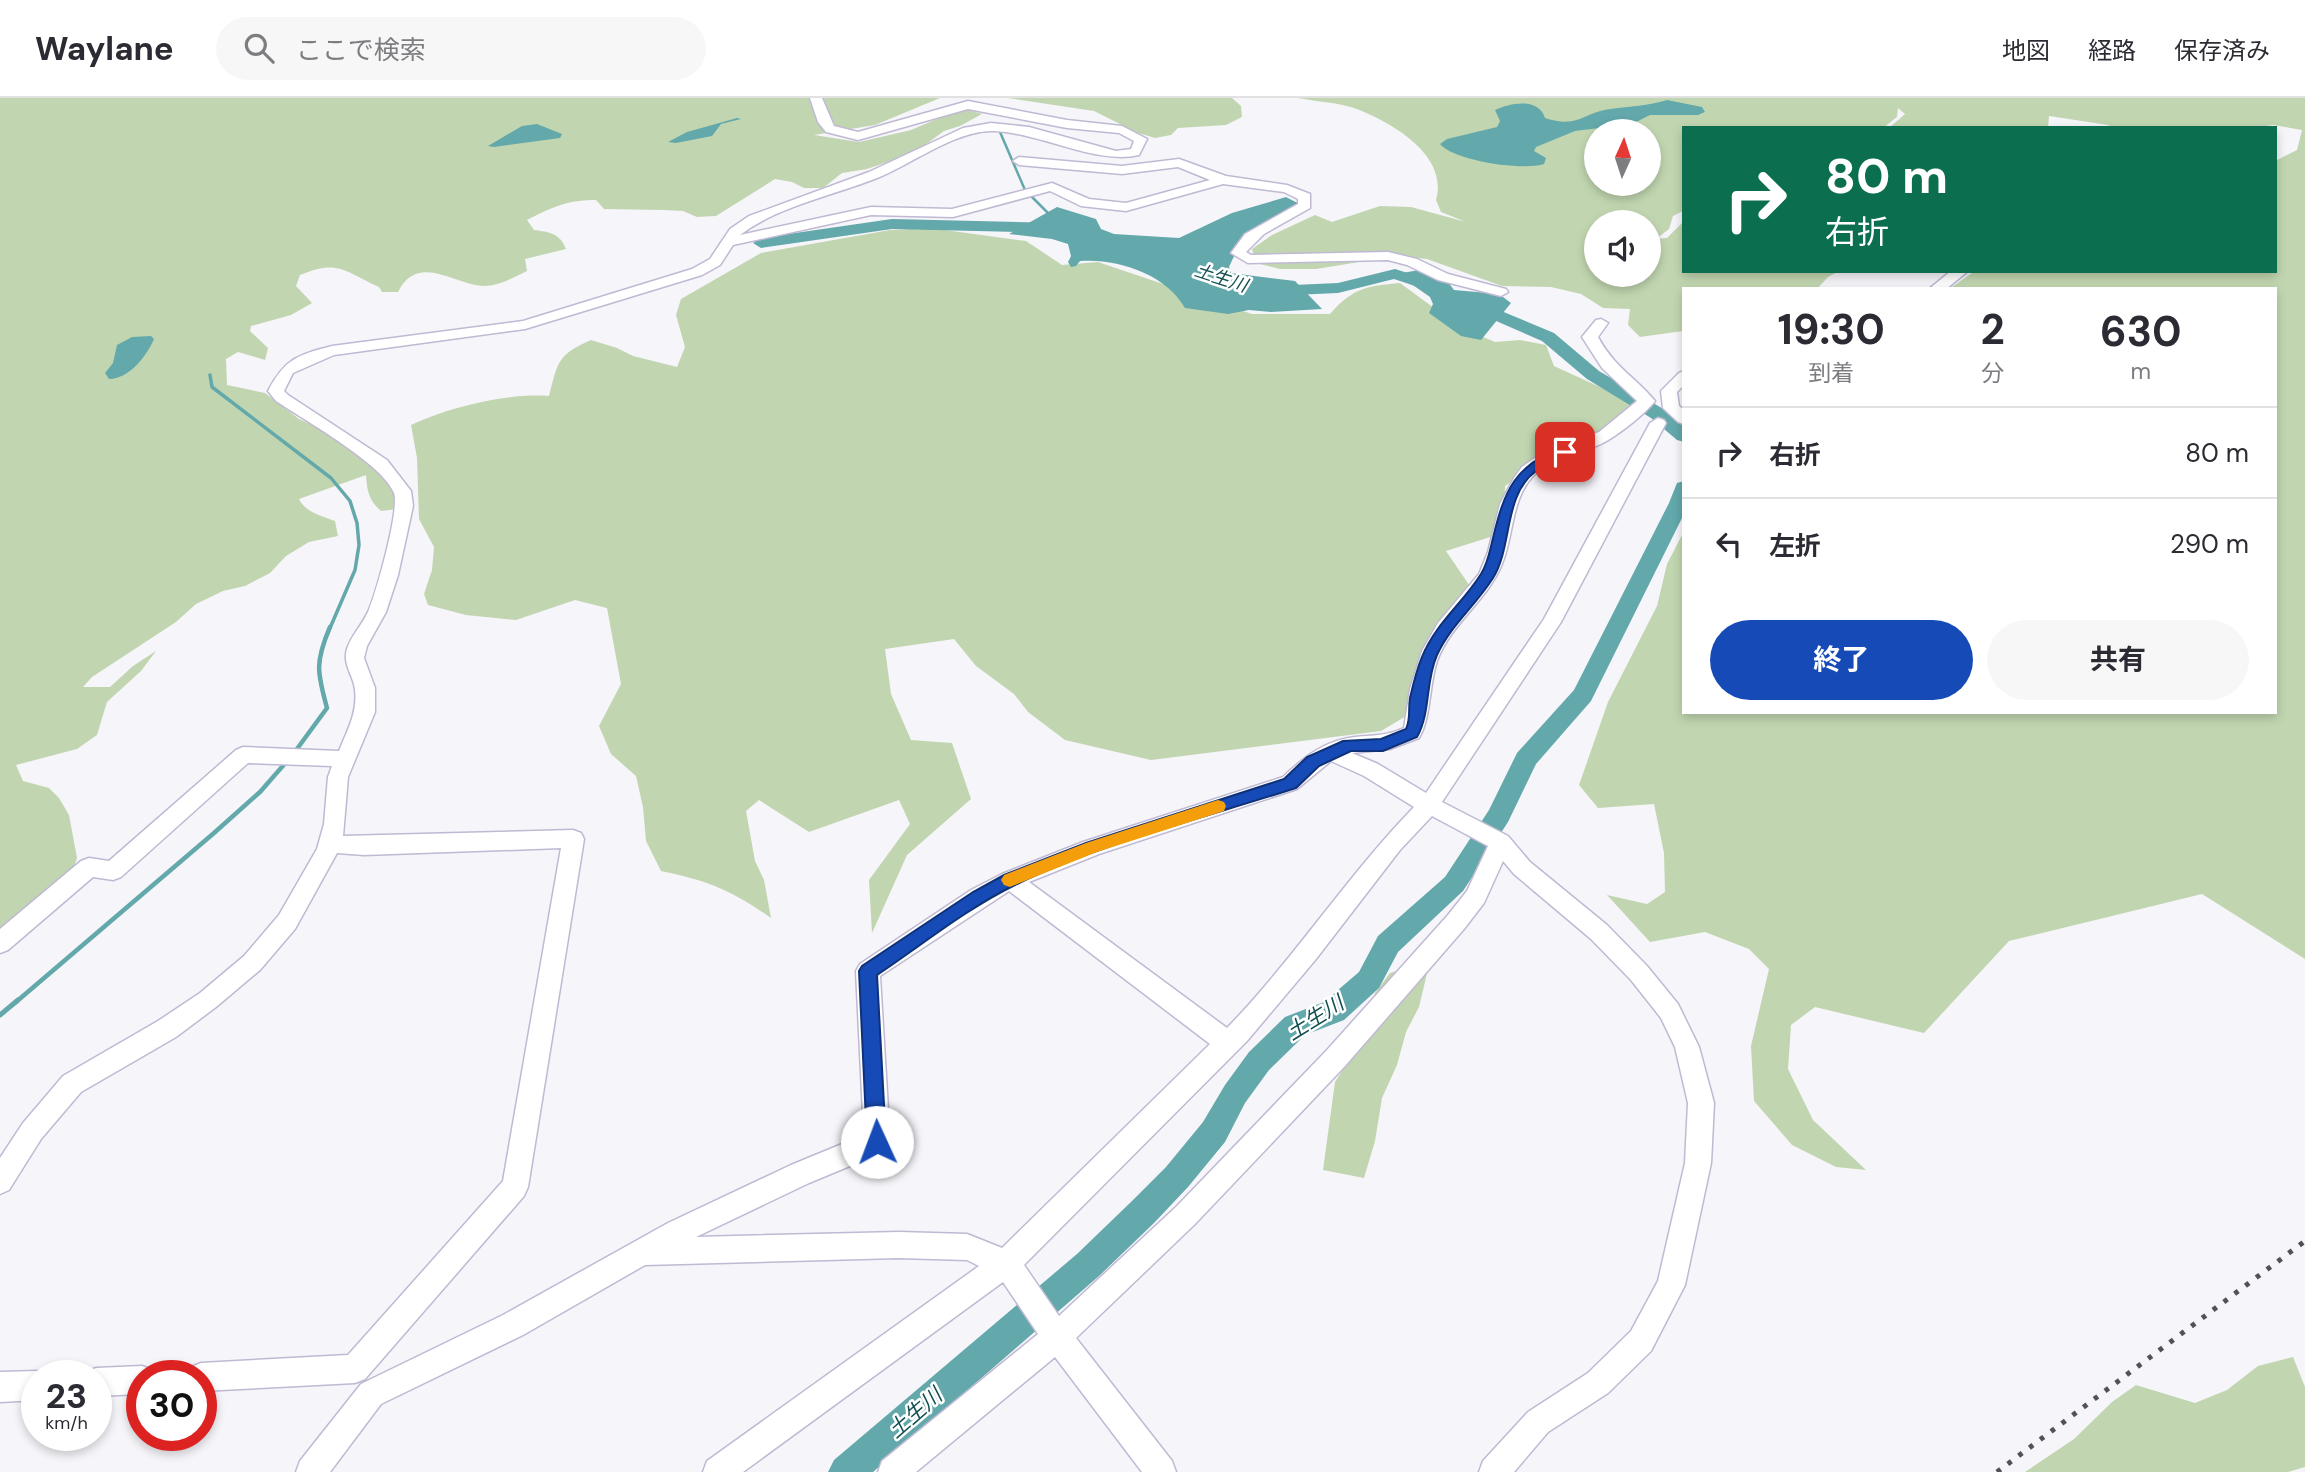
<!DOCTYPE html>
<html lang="ja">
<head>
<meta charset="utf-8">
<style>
  :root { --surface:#fff; --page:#f7f7f7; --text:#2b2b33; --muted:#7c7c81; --line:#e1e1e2; --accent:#164bb7 }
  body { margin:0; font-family:"DM Sans","Noto Sans JP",sans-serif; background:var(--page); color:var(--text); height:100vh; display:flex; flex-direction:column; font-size:26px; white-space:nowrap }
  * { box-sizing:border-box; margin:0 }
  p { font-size:23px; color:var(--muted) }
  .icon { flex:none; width:38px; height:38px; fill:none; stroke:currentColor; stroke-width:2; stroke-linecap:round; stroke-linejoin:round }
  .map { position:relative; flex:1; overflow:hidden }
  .panel { position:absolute; left:1682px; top:189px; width:595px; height:427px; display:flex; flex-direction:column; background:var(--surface); border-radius:0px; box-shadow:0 4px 10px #0003 }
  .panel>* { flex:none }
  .banner { position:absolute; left:1682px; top:28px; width:595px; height:147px; border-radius:0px; box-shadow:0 4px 10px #0003; background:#0b6e4f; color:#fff; overflow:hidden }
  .needle { width:46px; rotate:3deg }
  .buttons { position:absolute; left:1584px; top:21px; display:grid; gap:14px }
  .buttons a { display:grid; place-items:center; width:77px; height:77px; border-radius:50%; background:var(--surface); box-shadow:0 4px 10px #0003; font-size:35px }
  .speed { position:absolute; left:21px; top:1262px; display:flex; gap:14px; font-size:35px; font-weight:700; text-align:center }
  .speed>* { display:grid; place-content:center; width:91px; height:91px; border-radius:50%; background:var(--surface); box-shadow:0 4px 10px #0003; line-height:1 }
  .speed small { font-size:18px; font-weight:400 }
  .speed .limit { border:10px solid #d22; background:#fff; color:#111 }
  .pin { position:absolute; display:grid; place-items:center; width:60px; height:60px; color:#fff; margin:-30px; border-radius:14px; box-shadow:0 4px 10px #0006 }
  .me { position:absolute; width:77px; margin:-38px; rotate:358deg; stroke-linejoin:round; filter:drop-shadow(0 0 5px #0008) }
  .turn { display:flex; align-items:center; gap:24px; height:147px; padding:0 28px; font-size:32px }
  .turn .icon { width:91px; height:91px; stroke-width:2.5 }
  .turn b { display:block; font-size:49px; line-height:60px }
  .eta { display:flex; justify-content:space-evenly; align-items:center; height:119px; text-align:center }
  .eta b { font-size:42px; font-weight:700; line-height:49px }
  .action { display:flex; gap:14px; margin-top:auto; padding:14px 28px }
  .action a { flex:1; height:80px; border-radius:42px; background:var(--accent); color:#fff; font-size:28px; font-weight:700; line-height:80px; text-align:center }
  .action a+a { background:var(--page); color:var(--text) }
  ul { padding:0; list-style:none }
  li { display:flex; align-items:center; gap:21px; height:91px; padding:0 28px; border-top:2px solid var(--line) }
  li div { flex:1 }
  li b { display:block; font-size:26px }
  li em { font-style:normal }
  header { display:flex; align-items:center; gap:42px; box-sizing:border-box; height:98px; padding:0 35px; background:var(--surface); border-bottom:2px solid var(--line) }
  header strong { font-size:33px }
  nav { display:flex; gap:38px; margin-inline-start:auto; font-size:24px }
  .search { width:490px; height:63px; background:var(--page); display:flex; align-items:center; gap:18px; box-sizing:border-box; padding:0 24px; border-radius:38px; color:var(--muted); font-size:26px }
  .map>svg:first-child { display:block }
  .green { fill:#c1d6b0; fill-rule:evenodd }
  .water { fill:#63a8ab }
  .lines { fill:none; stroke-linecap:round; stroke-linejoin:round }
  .stream-far3 { stroke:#63a8ab; stroke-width:2.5 }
  .stream-far2 { stroke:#63a8ab; stroke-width:3.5 }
  .stream-far1 { stroke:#63a8ab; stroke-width:4.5 }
  .stream { stroke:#63a8ab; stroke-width:5 }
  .river { fill:#63a8ab; fill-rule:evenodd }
  .minor-casing { stroke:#bfb9d3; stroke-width:3 }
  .minor { fill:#fff; fill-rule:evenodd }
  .rail { stroke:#525059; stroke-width:5; stroke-dasharray:4.5 9; stroke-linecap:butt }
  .route { fill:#164bb7; stroke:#0e3177; stroke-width:2 }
  .slow { fill:#f59e0b }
  .labels { text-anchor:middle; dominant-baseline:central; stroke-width:5; stroke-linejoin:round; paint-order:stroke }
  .far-water-label { font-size:18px; font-style:italic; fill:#104e50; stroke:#fff }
  .water-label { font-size:21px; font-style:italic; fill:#104e50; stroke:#fff }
</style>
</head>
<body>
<header>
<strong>Waylane</strong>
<div class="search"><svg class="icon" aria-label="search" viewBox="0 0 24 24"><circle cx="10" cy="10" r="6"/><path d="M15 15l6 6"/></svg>ここで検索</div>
<nav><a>地図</a><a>経路</a><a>保存済み</a></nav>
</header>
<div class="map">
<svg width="2305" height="1374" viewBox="0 0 2305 1374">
  <rect width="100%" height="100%" fill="#f6f5fa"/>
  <path class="green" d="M0,0H940L875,27L814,37L859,44L911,32L951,15L968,12L982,16L960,28L944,33L914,55L867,71L842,75L823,90H804L792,84L775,81L716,118L697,119L683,113L663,112L604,111L596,102C570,101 549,110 527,122L534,132C549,134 560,135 566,151L525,161L527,173C515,179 500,187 486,188C456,189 419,153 398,194H382L379,189C344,173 338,161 300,177L296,188L312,205L291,217L251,228L250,233L268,250L265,262L238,254L226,261L227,287L265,295L299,321L330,335L389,370L398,411L381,413C369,403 367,393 366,377L299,401C305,414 322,418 335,423L338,438L309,444L286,458L270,475L245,488L223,493L196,506L176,524L92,579L83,589H110L133,568L156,553L141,573L107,604L97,637L77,651L16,667L23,683L49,690L59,700L69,717L77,760L68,785L0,838Z
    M1008,0H1232L1241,8L1242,19L1226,27L1178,30L1171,37L1155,40L1138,35L1094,13Z
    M1298,0H2305V861L2202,796L2009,843L1924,935L1815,909L1791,927L1788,971L1813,1022L1866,1072L1836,1069L1792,1047L1754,1003L1751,948L1769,871L1749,851L1705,834L1650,844L1607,797L1647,806L1665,794L1664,755L1654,706L1598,710L1579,687L1608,604L1657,508L1667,466L1683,435L1684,614H2275V191H1949L1975,173H2275V63L2297,52L2302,32L2273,27L2250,30H2113L2108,27L2049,18L2048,30H1889L1905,16L1898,10L1897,19L1883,30H1684L1683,113L1673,118L1669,131L1656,141L1667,140L1683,124L1684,173H1839L1828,179L1817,191H1684L1683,233L1640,239L1628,227L1630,211L1603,210L1581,196L1551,189L1502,188L1427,161L1396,158L1316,171H1280L1256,165L1252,151L1272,137L1315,117L1332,124L1380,108L1411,109L1466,124L1441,114L1436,102C1449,57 1392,25 1357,11C1338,4 1318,4 1298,0ZM1596,33H1648V86H1596ZM1596,124H1648V177H1596Z
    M930,130L1026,143L1062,167L1098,164L1252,216H1330C1353,190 1366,188 1400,185L1460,229L1495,244L1520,242L1546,247L1554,268L1635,305L1620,327L1544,361L1505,388L1503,435L1446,453L1478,500L1439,523L1418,611L1381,633L1151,662L1065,642L1028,614L1014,596L976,568L954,541L885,551L891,596L911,642L952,645L971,701L907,757L872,835L869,782L910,726L899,702L809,734L759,702L746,713L755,763L764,782L771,820C731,792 709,783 661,773L646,743L643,709L636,678L611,656L599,628L621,586L607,510L575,502L516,522L466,517L428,507L424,496L432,472L434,449L419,421L417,360L411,327C450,309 506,295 549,298C558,264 557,257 591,242L617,250L633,258L677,269L685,249L676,217L681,201L761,155L890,132Z
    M1419,866L1428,871L1419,909L1406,934L1397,967L1382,1000L1375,1043L1364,1080L1323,1072L1335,984L1353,956L1375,895L1390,875Z
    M2293,1259L2305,1289V1369L2288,1374H2025L2074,1341L2112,1304L2136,1287L2195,1305L2227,1292L2258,1268Z"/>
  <path class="water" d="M1667,2L1702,9L1705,14L1698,17H1650L1632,26L1575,33L1536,49L1534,53L1546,60L1544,66C1523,73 1454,63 1440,46L1447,41L1497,29L1500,23L1495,12C1512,4 1539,0 1545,20C1579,31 1583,14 1611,11C1630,8 1648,8 1667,2Z
    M737,20L741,21L721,26L712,38L676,45L668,44L687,34Z
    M537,26L562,36L560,40L494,49L488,48L522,28Z
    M1286,99L1305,109C1261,127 1250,122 1229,169L1231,175L1295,183L1322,211L1271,214L1249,212L1228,216L1185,210C1166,176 1117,160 1080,163L1076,168L1071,169L1068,164L1071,158L1068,146L1052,141L1009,136L1057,109L1096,121L1101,131L1114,136L1179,140L1232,115Z
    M1419,172L1445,180L1454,192L1499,196L1511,205L1481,242L1461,238L1429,215L1433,206L1430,199L1397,176Z
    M151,238L154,241C146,259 129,281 109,281L105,275L113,265L117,247L132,239Z"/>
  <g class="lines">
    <path class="stream-far3" d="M1000,34L1025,92L1051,118"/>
    <path class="stream-far2" d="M210,277L212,289L331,380L350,403L357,425L359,447L355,472L330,530"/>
    <path class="stream-far1" d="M294,655L327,610C317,574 315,564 330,529
      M16,904L214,735L260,694L288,662"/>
    <path class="stream" d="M0,917L18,902"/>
    <path class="river" d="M892,121L1056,125L1064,130L1056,135L892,131L761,150L753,145L761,140Z
      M1395,171L1433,183L1435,187L1427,192L1394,181L1338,195L1271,198L1263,193L1271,188L1338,185Z
      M1470,200L1554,235L1599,273L1665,312L1684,328V344L1677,342L1651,320L1587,281L1542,243L1464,209L1461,205L1464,201Z
      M1684,383V416L1591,603L1536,666L1508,724L1463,793L1398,854L1379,890L1344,922L1305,937L1269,972L1245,1005L1225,1044L1188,1089L1154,1125L1099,1178L873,1374H828L834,1362L1077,1156L1132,1103L1166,1069L1203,1024L1225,987L1249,954L1285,919L1324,904L1359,874L1378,838L1445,779L1489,712L1517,655L1574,592L1669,405L1677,385Z"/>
    <g class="minor-casing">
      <path id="minor" d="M810,0H822L834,28L858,34L968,3L1067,22L1122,28L1147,41L1139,57C1097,67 1041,35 994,33C958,31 910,67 877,80C832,98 778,108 740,137L871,109L952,111L1052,85L1089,101L1126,105L1210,82L1178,69L1122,76L1019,67L1013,63L1019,59L1122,68L1179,61L1226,78L1287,87L1310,96V110L1264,136L1246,154L1251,157L1388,154L1417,161L1448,176L1506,191L1508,194L1501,198L1438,182L1407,167L1388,162L1248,165L1231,155L1245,136L1298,106V101L1284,94L1223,86L1126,113L1081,108L1050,93L953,119L871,117L733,147L720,167L702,177L525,231L334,257L293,275L284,293L288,297L387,362L411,393L413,408L398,477L386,514L367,548L364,560L375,590V614L348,679L343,738L573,732L581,735L584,741L528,1089L524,1098L365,1281L355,1285L201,1293V1278H187L191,1269L201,1265L348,1257L503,1083L561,750L364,757L337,755L295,831L260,872L216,909L176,939L81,994L41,1041L9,1092L0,1096V1060L23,1025L63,978L158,923L200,895L244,858L279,817L317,751L324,726L328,679L332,668L248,665L121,779L113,782L93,779L8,852L0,855V831L81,763L89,760L109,763L236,652L243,649L339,653C347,633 358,614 355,592C354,578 342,566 347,551C351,538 362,527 368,514C376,495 400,412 394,395C383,366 304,322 276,303L268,293C285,261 297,257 332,248L523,223L692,171L710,161L730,131L749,118L869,74L963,30L991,25L1029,29L1116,53L1131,51L1134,43L1119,35L1067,30L968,11L858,42L826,34L818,24Z
        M1951,173H1968L1946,191H1929Z
        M1601,221L1608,225L1598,239C1614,269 1635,279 1655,303C1644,317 1617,338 1601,346C1579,356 1552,359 1534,377C1511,400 1514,437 1502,466C1487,503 1451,525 1437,563C1429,587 1431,620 1419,640L1390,651L1352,655L1378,666L1426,695L1544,521L1650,325L1658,320L1664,322L1666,325L1561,524L1442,704L1508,738L1530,764L1607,827L1647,868L1678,906L1699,949L1714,1005L1711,1065L1685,1187L1651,1253L1608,1295L1548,1334L1514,1374H1479L1483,1363L1528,1314L1588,1275L1631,1233L1658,1183L1685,1065L1688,1005L1675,949L1661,920L1631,882L1591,841L1514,776L1503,763L1484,805L1464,831L1345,968L1195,1126L1076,1240L1172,1363L1176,1374H1142L1055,1259L916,1374H878L882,1363L1038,1236L1003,1184L743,1374H703L707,1363L979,1168L967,1162L899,1160L645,1167L523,1237L381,1306L330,1374H296L300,1363L361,1286L503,1217L668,1125L791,1067L864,1037L856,873L860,866L971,792L1002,776L1083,744L1283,679C1303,660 1325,642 1355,639C1372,637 1388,638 1404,630L1410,591L1422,553L1438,525L1479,476L1488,454L1500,406L1514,380L1522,369L1539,357L1599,334L1637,303L1602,270L1582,239L1596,222ZM1331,663L1364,678L1414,709C1347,778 1294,861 1227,930L1029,784L1099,756L1297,691ZM1432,718L1488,748L1467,793L1448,817L1327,952L1177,1108L1059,1218L1024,1167L1247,943L1316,861L1400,752ZM1009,793L1210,946L1002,1150L967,1136L899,1134L696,1139L809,1085L886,1053L890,1044L880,878Z
        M1684,273V287L1677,294L1679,308L1684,312V326L1678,324L1663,310L1661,293L1679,275Z
        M142,1268L152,1272L155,1278H142V1296L96,1298V1278H84L86,1274L96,1270Z
        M37,1273L48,1278H37V1302L0,1304V1274Z"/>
    </g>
    <use href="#minor" class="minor"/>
    <path class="rail" d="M1997,1374L2305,1143"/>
  </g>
  <path class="route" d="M1565,350L1569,351V357C1559,362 1545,366 1536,373C1503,397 1513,448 1493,480C1476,507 1450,528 1437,557C1425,584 1431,614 1417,639L1383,653H1351L1319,668L1296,690C1206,719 1099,746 1015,787C966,811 922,847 877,877L886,1044L883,1051L877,1053L870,1051L867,1044L859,873L862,868L973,794L1004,777L1086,745L1284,681L1307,659L1343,643L1381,641L1406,631C1411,620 1408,612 1410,600C1413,587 1417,571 1422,559C1435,526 1463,505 1481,476C1488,465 1490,452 1493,440C1504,394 1515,364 1565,350Z"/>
  <path class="slow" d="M1218,702L1224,704L1226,708L1224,713L1097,754L1010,789L1004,787L1001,782L1004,777L1086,745Z"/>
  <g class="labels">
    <g class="far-water-label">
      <text transform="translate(1221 180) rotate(18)">土生川</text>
    </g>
    <g class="water-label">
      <text transform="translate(1315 920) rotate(-32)">土生川</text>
      <text transform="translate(915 1315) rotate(-41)">土生川</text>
    </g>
  </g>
</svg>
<div class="buttons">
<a><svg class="needle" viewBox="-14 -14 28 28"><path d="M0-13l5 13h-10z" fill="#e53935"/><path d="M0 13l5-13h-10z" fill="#7c7c81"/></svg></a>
<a><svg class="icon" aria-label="sound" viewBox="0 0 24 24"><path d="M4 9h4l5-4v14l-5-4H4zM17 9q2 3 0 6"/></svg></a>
</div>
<div class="speed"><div>23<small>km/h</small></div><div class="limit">30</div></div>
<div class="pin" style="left:1565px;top:354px;background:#d93025"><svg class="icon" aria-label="arrive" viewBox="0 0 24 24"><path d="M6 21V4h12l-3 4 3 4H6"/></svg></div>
<svg class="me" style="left:877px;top:1044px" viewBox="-20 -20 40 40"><circle r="19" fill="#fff"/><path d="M0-13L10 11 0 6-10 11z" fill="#164bb7"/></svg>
<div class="banner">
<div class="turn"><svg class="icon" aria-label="right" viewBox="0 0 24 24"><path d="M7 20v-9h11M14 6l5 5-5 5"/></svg><div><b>80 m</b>右折</div></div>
</div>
<section class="panel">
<div class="eta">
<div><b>19:30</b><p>到着</p></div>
<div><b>2</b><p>分</p></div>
<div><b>630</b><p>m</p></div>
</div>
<ul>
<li><svg class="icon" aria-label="right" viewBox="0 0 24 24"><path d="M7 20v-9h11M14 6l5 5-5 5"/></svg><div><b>右折</b></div><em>80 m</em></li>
<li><svg class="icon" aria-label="left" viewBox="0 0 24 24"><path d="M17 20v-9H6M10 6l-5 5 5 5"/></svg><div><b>左折</b></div><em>290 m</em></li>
</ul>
<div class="action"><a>終了</a><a>共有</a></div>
</section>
</div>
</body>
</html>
